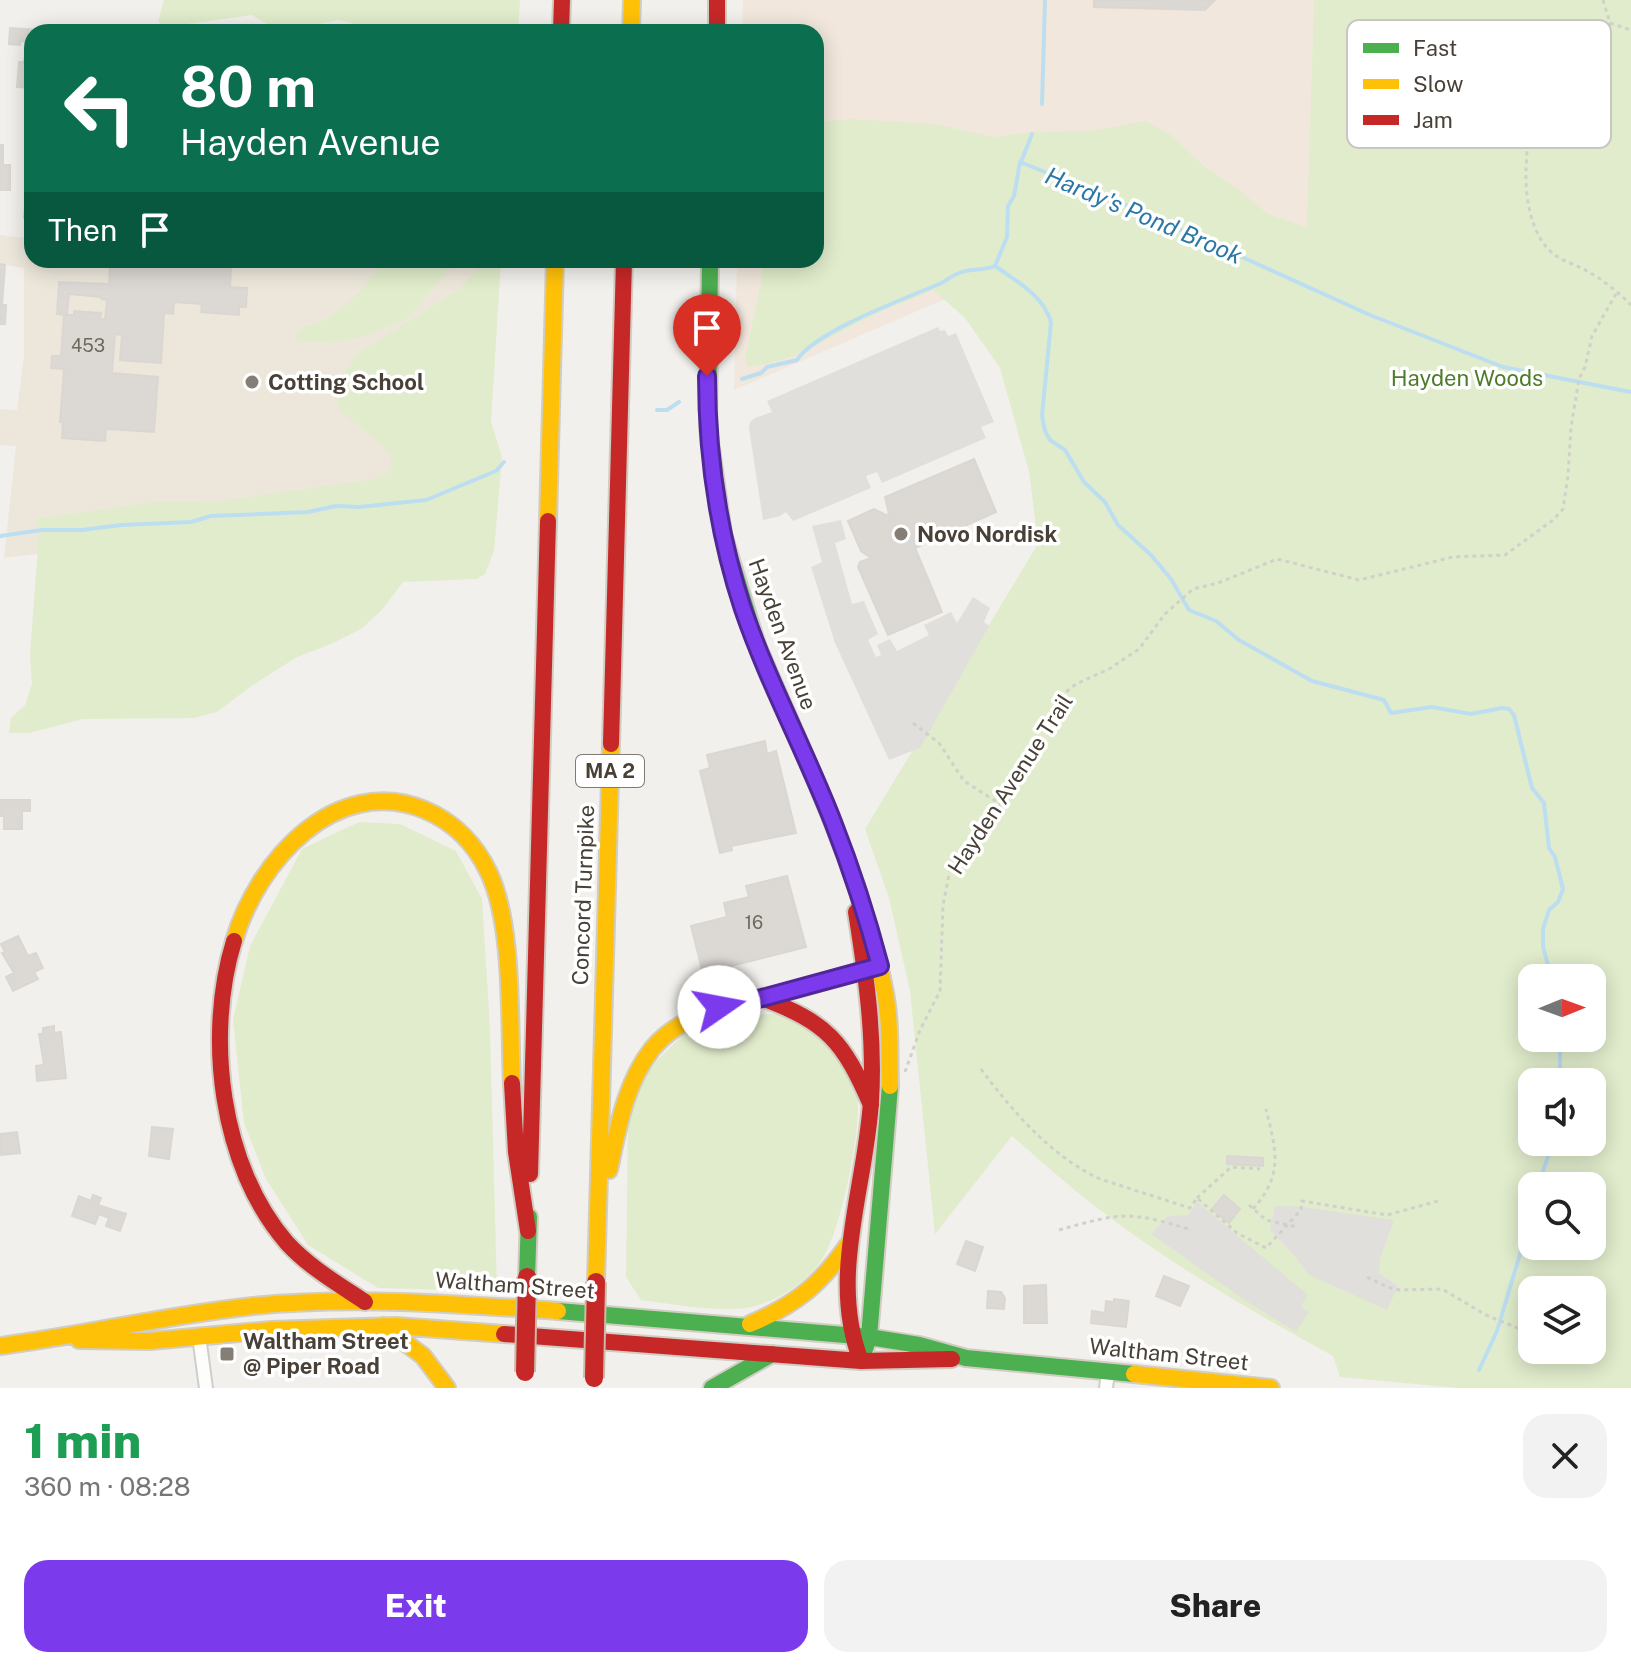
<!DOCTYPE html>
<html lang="en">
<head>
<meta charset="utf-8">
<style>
  :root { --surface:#fff; --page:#f2f2f2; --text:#222; --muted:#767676; --accent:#7c3aed }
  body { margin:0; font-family:"Public Sans",sans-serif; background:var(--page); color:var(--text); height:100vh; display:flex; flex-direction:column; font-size:30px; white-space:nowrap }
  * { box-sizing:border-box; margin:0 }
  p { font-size:26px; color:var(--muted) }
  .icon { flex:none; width:44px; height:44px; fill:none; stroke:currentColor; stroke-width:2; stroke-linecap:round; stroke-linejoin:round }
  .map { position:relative; height:1388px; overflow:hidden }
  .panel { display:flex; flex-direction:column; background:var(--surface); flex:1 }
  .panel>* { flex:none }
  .hud { position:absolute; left:24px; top:24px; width:800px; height:244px; border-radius:24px; box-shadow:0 4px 20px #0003; background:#0b6e4f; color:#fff; overflow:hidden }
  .needle { width:52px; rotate:89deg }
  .fabs { position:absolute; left:1518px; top:964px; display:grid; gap:16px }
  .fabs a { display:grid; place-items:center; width:88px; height:88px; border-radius:16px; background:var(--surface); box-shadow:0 4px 20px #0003; font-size:40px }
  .pin { position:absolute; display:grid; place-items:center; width:68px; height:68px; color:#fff; margin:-82px -34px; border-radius:50% 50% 50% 0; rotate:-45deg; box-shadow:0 0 8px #0007 }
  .pin .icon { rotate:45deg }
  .me { position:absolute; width:88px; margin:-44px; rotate:78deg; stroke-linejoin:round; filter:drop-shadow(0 0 6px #0008) }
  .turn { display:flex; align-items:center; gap:28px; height:168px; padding:0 24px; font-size:36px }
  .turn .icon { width:104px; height:104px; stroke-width:2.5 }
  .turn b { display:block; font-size:56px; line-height:68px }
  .then { display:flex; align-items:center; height:76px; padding:0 24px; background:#0003; gap:16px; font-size:30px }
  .round { display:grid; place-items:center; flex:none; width:84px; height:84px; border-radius:24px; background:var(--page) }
  .headline { display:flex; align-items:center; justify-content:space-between; height:136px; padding:0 24px }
  h1 { font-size:48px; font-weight:800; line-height:60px; color:#1e9e55 }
  .action { display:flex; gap:16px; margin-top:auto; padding:16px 24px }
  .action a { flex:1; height:92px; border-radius:24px; background:var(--accent); color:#fff; font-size:32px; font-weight:800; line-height:92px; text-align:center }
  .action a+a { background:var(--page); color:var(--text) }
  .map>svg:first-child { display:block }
  .commercial { fill:#f1e7dc }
  .education { fill:#ede7db }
  .green { fill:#e1eccc; fill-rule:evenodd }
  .parking { fill:#e1dfdc }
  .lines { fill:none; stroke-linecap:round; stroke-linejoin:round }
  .stream { stroke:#bcdef0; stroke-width:4 }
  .building { fill:#dcd9d4; stroke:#dad7d2; stroke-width:2; fill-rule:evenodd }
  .street-casing { stroke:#d0ceca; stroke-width:16 }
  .fast-casing { stroke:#d2cdc3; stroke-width:20 }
  .slow-casing { stroke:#d2cdc3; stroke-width:20 }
  .jam-casing { stroke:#d2cdc3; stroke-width:20 }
  .path { stroke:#d2d0ca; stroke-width:3; stroke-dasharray:4 4; stroke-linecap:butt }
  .street { stroke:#fdfdfc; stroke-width:12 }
  .fast { stroke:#4caf50; stroke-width:16 }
  .slow { stroke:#ffc107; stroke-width:16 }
  .jam { stroke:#c62828; stroke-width:16 }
  .jam-bridge-casing { stroke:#cabca7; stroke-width:22; stroke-linecap:butt }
  .jam-bridge { stroke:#c62828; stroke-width:18 }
  .route-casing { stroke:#51269a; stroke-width:20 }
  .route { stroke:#7c3aed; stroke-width:14 }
  .poi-dot { fill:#847e76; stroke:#fff; stroke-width:3 }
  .labels { text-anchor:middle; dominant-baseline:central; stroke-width:7; stroke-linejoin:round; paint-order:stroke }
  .number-label { font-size:18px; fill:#6e685f }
  .shield { fill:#fff; stroke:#807a73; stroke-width:2 }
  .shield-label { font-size:20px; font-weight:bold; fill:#494137 }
  .park-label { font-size:22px; fill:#4d7c29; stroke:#fff }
  .poi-label { font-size:22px; font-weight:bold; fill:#494137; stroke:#fff; text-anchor:start }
  .street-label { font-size:22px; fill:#494137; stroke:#fff }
  .water-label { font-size:24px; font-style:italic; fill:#2b78a6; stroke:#fff }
  .key { fill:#fff; stroke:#c8c6c3; stroke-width:2 }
  .key-label { font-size:22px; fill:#494137 }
</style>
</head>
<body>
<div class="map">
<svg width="1631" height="1388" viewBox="0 0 1631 1388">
  <rect width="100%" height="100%" fill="#f2f0ec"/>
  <path class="commercial" d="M743,0H1314L1304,383L1003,274L734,390L737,260H816V32H742Z"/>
  <path class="education" d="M0,235L32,239V260H485L481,474L381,513L4,558L16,446L0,445V409L17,410L24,355V268L0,264Z"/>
  <path class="green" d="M164,0H520L518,32H386L339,20L318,24L314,32H281L252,15L166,27L158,22Z
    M1314,0H1631V1388H1457L1340,1377L1333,1356C1251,1311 1170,1264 1096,1207C1067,1185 1040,1160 1012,1136L935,1234L910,991L889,898L865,829L1038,544L1029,472L1000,368L965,318L933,290C909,300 886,309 863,320C826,339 790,365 747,366L745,358L761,283L763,260H816V122L850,119L935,124L993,137L1033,132L1090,131L1146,121L1171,135L1204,166L1238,189L1268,214L1307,227ZM1532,978H1592V1038H1532ZM1532,1082H1592V1142H1532ZM1532,1186H1592V1246H1532ZM1532,1290H1592V1350H1532Z
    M442,260L453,263L451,267L407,319L368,335L334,343L299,341L295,337C307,321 312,328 326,319C349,306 368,282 384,261Z
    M486,260H501L491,422L502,457L494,551L485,574L477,579L403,582L382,610L361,629L331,644L297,657L250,687L217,712L194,718L83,719L29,733H9L11,718L25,705L32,684L30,654L39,532L35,519L154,502L219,501L380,478L391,469V456L381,444L337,408C340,385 343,369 359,353L459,289Z
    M359,822L400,824L456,851L482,899L490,1028L497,1291L378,1288L308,1245L266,1179L244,1123L233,1020L250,946L302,849Z
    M781,1014C793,1020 820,1031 829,1041C835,1048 855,1086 857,1095C863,1126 840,1235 821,1261C806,1283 772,1305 745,1308C717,1312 670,1304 641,1300L626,1277L628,1121L648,1069L684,1034L724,1015Z"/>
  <path class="parking" d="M938,327L940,331L945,330L948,336L956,333L994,422L981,427L986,438L882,483L877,472L866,476L871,488L793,521L786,512L780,516L763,520L749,428L750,422L755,418L772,412L767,401Z
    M841,520L846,539L835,543L852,604L864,601L878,634L868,640L876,657L881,655L877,645L890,639L897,651L929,635L924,625L951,612L957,623L973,597L990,608L984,622L989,626L920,748L889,760L835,643L811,567L822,562L812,526Z
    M1197,1202L1308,1295L1301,1306L1309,1312L1296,1332L1246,1301L1151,1234L1168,1216L1188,1215Z
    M1275,1206L1303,1207L1394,1220L1380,1259L1379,1273L1398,1286L1387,1310L1309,1275L1292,1253L1270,1230Z"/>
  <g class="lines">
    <path class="stream" d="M1042,104L1045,0
      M1021,162L1032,134
      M995,266C1016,281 1043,295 1051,322L1042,416L1045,431L1050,440L1065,450L1084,482L1105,502L1118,525L1151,555L1171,579L1189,610L1216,621L1239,640L1312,681L1384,700L1391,713L1432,707L1471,714L1502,708L1509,709L1514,715L1532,788L1544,803L1549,848L1555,857L1563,889L1558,902L1549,910L1543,929V946L1551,978
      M742,379L761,373L767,367L797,360C816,331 904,299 937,285C945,282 951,276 959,273C971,268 983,271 995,266L1007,237L1008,206L1014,196L1020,162L1060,178L1095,196L1129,206L1143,217L1189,233L1370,315L1503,367L1631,392
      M657,410H667L679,402
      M0,536L42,530H82L121,525L191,522L211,516L308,512L336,506L359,507L426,500L496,471L504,462
      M1554,1038L1560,1050V1082
      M1538,1186L1553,1142
      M1479,1370L1497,1331L1532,1214"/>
  </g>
  <path class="building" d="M1094,0H1215L1205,10L1094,7Z
    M10,28L52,31L32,32V88L17,87L19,62H24L25,56H29L30,42L21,41L20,45L9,44Z
    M0,145H3V165H10V190H0Z
    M26,195H32V218H24Z
    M115,260H220V263H226V268H231L230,287L247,288L246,307H239V315L201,312L202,304L174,302L173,314L164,313L161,363L120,360L122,335L115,334L112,373L158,377L154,432L106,429L105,441L62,438L63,422H60L64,369L51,368L52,356H61L64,315L57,314L59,282L109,284L110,265L115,266ZM69,294L101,297V299L107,300L105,319H100L101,313L74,311V315H67Z
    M0,264L5,265L2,305H6L5,324H0Z
    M974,459L996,512L915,548L942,612L888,635L858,567L860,562L871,558L861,551L848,521L874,509L886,515L889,514L885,497Z
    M765,741L767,754L776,751L796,833L731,846L732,850L720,853L700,771L710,768L707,755Z
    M0,800H30V811H22V829H4V816H0Z
    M787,876L806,947L703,973L691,926L727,917L724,903L749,897L746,886Z
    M18,936L28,956L36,953L43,968L34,972L38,979L13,991L6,977L14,973L2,953L5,952L1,944Z
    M54,1026V1033L61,1032L66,1078L37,1081L36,1066L44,1065L39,1034H43V1028Z
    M152,1127L173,1129L169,1159L149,1156Z
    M17,1132L20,1153L0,1155V1134Z
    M1227,1156L1263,1158V1166L1227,1164Z
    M93,1195L101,1198L98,1205L126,1214L120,1231L106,1226L109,1218L99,1214L95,1224L72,1216L79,1196L91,1201Z
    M1224,1195L1240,1209L1229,1223L1212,1209Z
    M966,1241L983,1247L975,1271L957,1264Z
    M1164,1276L1189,1286L1180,1306L1156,1296Z
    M1046,1285L1047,1323H1024V1286Z
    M988,1291L1001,1292L1005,1298L1004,1309L987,1308Z
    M1114,1299L1129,1301L1126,1327L1091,1323L1092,1311L1105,1313L1106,1301L1114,1302Z"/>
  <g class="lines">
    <g class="street-casing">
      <path id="street" d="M199,1336L206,1388
        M1106,1388L1108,1372"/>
    </g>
    <g class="fast-casing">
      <path id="fast" d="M710,260L708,428L723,534L757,645
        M527,1277L529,1217
        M558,1311L869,1337L919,1345L966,1358L1134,1374
        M861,1361L869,1337L890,1086
        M712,1388L772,1354"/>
    </g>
    <g class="slow-casing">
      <path id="slow" d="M631,32L632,0
        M548,521L555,260
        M757,645C804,756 860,869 884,988C891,1020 889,1054 890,1086
        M234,941C257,862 335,773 425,810C454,822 476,845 489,873C514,926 509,1023 512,1083
        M609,1170C618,1128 625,1084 652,1049C683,1011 734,1006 779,994C813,985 846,975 880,966
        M596,1282L611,744
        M750,1324C797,1304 821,1284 850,1242
        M383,1326L423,1356L447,1388
        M79,1340L150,1341L271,1330L396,1326L504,1334
        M0,1346C85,1335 168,1315 253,1306C354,1296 457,1304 558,1311
        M1134,1374L1271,1388"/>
    </g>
    <g class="jam-casing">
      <path id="jam" d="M717,0V32
        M561,32L562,0
        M611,744L624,260
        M856,912C866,975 875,1037 871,1101C866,1187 828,1277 861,1361
        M234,941C205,1035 220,1166 287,1243C309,1267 338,1284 365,1302
        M762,998C828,1023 843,1041 871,1105
        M512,1083L516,1152L528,1231
        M530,1174L548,521
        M504,1334L861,1361L952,1359"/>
    </g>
    <path class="path" d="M1603,0L1610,23L1579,110L1566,119L1537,123C1526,136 1527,153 1526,169C1525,196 1530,230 1549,250C1560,261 1575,264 1587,271C1603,280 1618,292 1631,305
      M1610,23L1631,30
      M913,723L939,743L964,781L1000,804
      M981,1069C1013,1112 1051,1156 1100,1179L1190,1208L1197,1198L1237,1233L1266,1248L1301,1210L1302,1201L1387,1215L1442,1200
      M905,1072L920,1030L940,991L943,905L950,870L1013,788L1045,721L1066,692L1076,684L1109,669L1139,649L1165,614L1193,589L1218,583L1277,559L1359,580L1453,557L1505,555L1553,520L1563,509L1568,476L1571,427L1579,379L1585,367L1592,336L1617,292
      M1559,1142L1566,1144
      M1197,1198L1231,1167L1260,1169
      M1249,1205L1266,1220L1297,1227
      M1253,1209C1284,1174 1276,1150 1266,1109
      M1059,1230C1120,1213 1129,1210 1191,1230
      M1367,1277L1387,1287L1400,1290L1442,1289L1486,1315L1532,1334"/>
    <use href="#street" class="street"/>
    <use href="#fast" class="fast"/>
    <use href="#slow" class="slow"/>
    <use href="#jam" class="jam"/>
    <g class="jam-bridge-casing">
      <path id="jam-bridge" d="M525,1372L527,1277
        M594,1378L596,1282"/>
    </g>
    <use href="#jam-bridge" class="jam-bridge"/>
  </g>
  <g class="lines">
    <g class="route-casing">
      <path id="route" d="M707,376C707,456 718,533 743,609C768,682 805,750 833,822C851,868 867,917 880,966L762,998L719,1007"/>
    </g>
    <use href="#route" class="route"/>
  </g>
  <g class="poi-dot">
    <circle cx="252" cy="382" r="8"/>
    <circle cx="901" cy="534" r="8"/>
    <rect x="219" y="1346" width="16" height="16" rx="4"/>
  </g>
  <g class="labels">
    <g class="number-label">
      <text x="88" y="345">453</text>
      <text x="754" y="922">16</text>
    </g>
    <rect class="shield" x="576" y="755" width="68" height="32" rx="6"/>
    <g class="shield-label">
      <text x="610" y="771">MA 2</text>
    </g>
    <g class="park-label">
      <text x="1467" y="378">Hayden Woods</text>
    </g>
    <g class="poi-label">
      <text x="268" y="382">Cotting School</text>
      <text x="917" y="534">Novo Nordisk</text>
      <text x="243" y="1341">Waltham Street<tspan x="243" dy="25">@ Piper Road</tspan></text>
    </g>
    <g class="street-label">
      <text transform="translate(783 634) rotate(70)">Hayden Avenue</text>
      <text transform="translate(1010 784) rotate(-57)">Hayden Avenue Trail</text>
      <text transform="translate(583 895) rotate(-88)">Concord Turnpike</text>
      <text transform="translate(515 1285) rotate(4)">Waltham Street</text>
      <text transform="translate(1169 1354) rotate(6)">Waltham Street</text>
    </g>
    <g class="water-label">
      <text transform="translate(1144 215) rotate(23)">Hardy's Pond Brook</text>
    </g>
  </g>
  <rect x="1347" y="20" width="264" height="128" rx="12" class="key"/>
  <rect x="1363" y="43" width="36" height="10" fill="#4caf50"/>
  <rect x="1363" y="79" width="36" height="10" fill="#ffc107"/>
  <rect x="1363" y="115" width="36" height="10" fill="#c62828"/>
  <g class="key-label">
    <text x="1413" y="56">Fast</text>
    <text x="1413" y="92">Slow</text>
    <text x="1413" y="128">Jam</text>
  </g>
</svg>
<div class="fabs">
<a><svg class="needle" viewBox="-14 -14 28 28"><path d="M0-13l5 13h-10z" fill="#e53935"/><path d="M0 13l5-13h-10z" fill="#767676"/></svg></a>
<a><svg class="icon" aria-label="sound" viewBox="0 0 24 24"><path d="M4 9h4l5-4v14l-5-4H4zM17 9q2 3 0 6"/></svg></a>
<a><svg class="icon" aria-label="search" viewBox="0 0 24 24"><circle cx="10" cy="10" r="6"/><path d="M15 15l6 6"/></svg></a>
<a><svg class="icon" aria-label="layers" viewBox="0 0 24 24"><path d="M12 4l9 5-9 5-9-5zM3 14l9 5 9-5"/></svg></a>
</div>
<div class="pin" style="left:707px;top:376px;background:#d93025"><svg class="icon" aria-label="arrive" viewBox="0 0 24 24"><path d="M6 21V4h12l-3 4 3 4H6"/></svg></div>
<svg class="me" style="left:719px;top:1007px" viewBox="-20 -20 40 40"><circle r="19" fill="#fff"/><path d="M0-13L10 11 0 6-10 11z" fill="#7c3aed"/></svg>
<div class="hud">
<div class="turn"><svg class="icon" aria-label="left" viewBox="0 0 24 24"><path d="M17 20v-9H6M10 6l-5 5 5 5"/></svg><div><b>80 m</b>Hayden Avenue</div></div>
<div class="then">Then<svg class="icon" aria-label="arrive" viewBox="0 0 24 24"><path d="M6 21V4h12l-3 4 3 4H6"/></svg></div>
</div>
</div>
<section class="panel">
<div class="headline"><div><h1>1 min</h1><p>360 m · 08:28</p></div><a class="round"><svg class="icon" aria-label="close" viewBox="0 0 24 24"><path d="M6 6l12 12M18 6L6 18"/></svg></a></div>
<div class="action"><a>Exit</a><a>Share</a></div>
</section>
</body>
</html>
